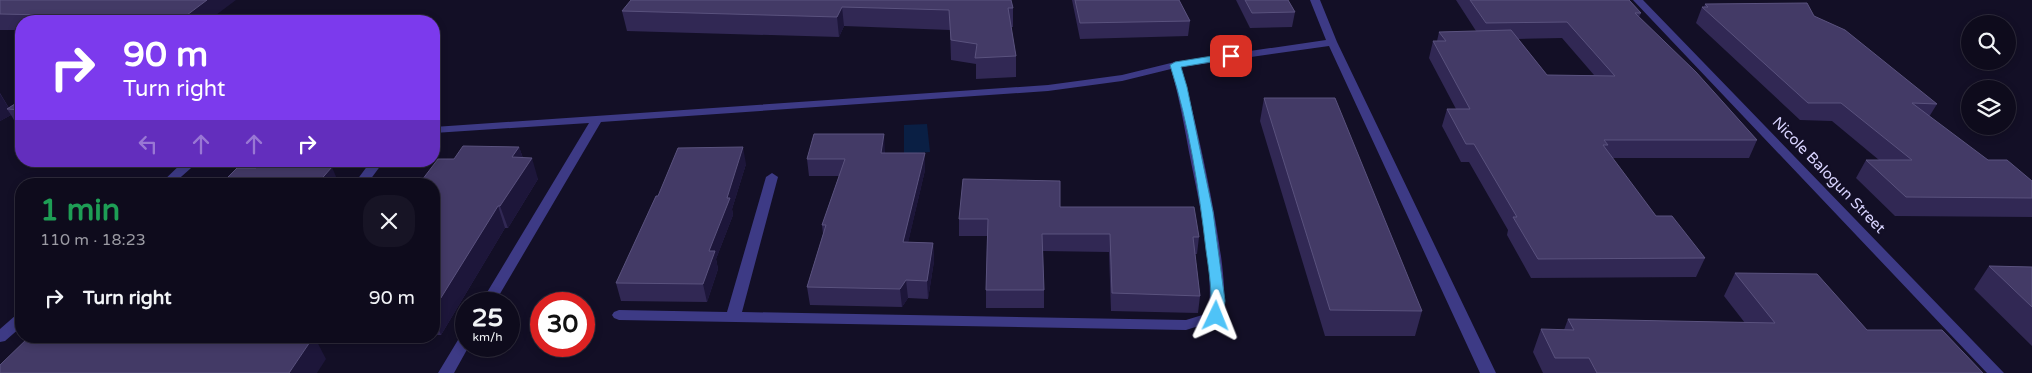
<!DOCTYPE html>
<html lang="en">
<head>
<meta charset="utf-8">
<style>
  :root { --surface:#0e0b1c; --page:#171425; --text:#f1f3f6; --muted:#9b9ba3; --line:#2e2b3b }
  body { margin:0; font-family:"Varela Round",sans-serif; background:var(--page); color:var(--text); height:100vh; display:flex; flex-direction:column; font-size:19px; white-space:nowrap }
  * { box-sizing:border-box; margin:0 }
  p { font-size:16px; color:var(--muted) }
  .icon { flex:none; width:28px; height:28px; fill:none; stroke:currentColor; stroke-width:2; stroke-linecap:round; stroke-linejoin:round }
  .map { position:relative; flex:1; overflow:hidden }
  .panel { position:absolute; left:15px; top:178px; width:425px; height:165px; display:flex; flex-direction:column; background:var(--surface); border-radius:20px; box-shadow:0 2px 8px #0003,0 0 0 1px var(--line) }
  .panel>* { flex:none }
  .banner { position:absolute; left:15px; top:15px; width:425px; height:152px; border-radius:20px; box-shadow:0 2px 8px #0003,0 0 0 1px var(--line); background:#7c3aed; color:#fff; overflow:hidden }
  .buttons { position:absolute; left:1961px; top:15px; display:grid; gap:10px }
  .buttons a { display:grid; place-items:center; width:55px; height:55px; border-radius:50%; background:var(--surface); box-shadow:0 2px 8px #0003,0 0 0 1px var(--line); font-size:25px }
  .speed { position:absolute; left:455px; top:292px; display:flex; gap:10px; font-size:25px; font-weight:700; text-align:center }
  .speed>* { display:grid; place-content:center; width:65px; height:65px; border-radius:50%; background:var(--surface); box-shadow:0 2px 8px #0003,0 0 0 1px var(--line); line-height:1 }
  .speed small { font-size:12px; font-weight:400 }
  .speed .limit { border:8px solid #d22; background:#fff; color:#111 }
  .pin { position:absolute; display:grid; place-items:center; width:42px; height:42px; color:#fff; margin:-21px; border-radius:10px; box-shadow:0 2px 8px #0006 }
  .me { position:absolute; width:55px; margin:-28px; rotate:2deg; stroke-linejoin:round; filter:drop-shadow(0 0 4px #0008) }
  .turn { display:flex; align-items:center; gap:18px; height:105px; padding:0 25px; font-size:22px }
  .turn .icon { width:65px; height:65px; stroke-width:2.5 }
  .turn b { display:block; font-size:35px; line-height:42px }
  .lanes { display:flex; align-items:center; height:48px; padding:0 25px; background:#0003; justify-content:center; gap:25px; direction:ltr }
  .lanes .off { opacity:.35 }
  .round { display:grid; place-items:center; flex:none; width:52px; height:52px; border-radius:20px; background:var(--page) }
  .overview { display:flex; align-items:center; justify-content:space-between; height:85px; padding:0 25px }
  h1 { font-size:30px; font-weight:700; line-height:38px; color:#1e9e55 }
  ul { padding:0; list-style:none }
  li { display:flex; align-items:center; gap:15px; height:70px; padding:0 25px }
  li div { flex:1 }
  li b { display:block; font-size:19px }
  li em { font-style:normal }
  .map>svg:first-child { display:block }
  .water { fill:#0a1f44 }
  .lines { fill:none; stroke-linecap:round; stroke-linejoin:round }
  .street { fill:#3d3a85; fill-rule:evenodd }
  .wall { fill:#312854; fill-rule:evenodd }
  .shaded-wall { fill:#1d163a }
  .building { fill:#433a66; stroke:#5a527e }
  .route { fill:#4fc3f7; stroke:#337fa1 }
  .labels { text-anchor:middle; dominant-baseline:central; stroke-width:5; stroke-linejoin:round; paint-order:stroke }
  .street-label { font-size:15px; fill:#d9d4ff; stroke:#130f26 }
</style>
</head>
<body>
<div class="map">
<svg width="2032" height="373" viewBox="0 0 2032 373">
  <rect width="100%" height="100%" fill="#130f26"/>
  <path class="water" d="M927,124L930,152L904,154V125Z"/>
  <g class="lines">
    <path class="street" d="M1310,0H1320L1337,42L1496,373H1480L1329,46L1181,67C1192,103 1237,293 1221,319L1186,330L619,320L614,318L612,315L614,312L619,310L727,312L766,177L772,173L778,177L742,312L1186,320L1209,313C1213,262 1201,212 1191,162C1185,131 1180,100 1171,69L1122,81L1048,91L601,122L494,304H480L589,123L434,133V127L1048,85L1122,75L1175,62L1326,40Z
      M1633,0H1643L2004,373H1987Z
      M184,161H199L173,184H160Z
      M371,161H384L367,184H354Z
      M21,314V327L5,341L0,342V329L16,315Z
      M466,334V346H469L454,373H438L461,335Z"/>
  </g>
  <path class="wall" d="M0,0L208,21H21V30H0Z
    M631,0L1013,8V27H1011L1016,56V77L976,79V64L951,60L950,30L844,26L839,37L627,31L622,11Z
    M1072,0H1179L1190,21L1188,36L1080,39Z
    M1236,0H1288L1295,12L1292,27L1250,28Z
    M1456,0H1629L1641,13L1639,17L1757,140L1749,158H1612L1656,216L1705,258L1696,277L1531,278L1507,235L1508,230L1469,162H1461L1442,126L1447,109H1456L1429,58L1433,41H1437L1439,32L1476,31ZM1562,38L1594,75H1547L1518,39Z
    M1705,4L1814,16L1937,104L1929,117L1988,160L2032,181V217L1895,216L1856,178L1866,160H1879L1832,121L1800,120L1696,23L1702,7H1704Z
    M0,93L9,108L21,100V127H18L11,115L0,121Z
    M1264,98L1422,311L1415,336H1325L1260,121Z
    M519,147L523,158L538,179L508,228H505L441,335H434V184L454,159Z
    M885,151V153L925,170L908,242L933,243L934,261L928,299L908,298L902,307L810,305L807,287L823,234L822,225L839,176H809L807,159Z
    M746,164L732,209L733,215L716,259L718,269L707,302L621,301L616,283Z
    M1060,207L1199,237L1197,254H1195L1200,296L1198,313L1111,311L1109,252L1043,251L1044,290V308H986V290L987,236H959V219Z
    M1989,266L2032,267V346L1974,289Z
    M1735,273L1867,330L1983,373H1543L1533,352L1541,329L1564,330L1568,319L1745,323L1724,296Z
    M320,336H415L410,343L324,344Z"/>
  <path class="shaded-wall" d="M207,0H236L208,21H179Z
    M842,7L844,26L839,37L837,17Z
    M0,94L10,110L7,109L11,115L0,121Z
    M884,134L885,151L882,170L881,153Z
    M519,147L526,167L532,158L538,179L508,228L500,206L512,157Z
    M743,147L746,164L732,209L733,215L716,259L718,269L707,302L703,284L709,251Z
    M925,153V170L904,260L903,242Z
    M316,161H322L327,173L332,167L339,184H317L311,167Z
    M498,206L505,228L441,335L434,317V309Z
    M933,243L934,261L928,299L927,281Z
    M906,280L908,298L902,307L900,289Z
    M314,336L326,359L317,373H289Z
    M407,336H415L410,343Z"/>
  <path class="building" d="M0,0H207L179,21H132L139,17L0,14Z
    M631,0H1011L1013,8H1008L1016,56L975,58L977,44L951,40L949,10L842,7L837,17L622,11Z
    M1075,0H1179L1190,21L1080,23Z
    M1245,0H1288L1295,12L1252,13Z
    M1470,0H1629L1641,13H1635L1696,72L1757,140H1604L1608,145H1603L1656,216H1672L1705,258L1538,259L1513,217H1517L1474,144H1466L1447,109H1470L1433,41H1446L1439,32L1511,30L1547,75L1615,76L1567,22L1486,23Z
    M1807,3L1814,16L1845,30L1937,104L1912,103L1988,160H2007L2032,181V198L1906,197L1866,160H1912L1841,103H1808L1702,7H1708L1705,4Z
    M1264,98H1335L1422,311L1330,310Z
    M21,100V110L7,109Z
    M814,134H884L881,153H925L903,242L933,243L927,281L906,280L900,289L807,287L826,225H822L845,159H807Z
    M463,146L519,147L512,157L532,158L500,206H498L434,309V184H419L438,159H454Z
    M743,147L727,198H730L709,251H715L703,284L616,283L656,196H658L678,148Z
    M263,161H316L311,167H332L317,184H221L237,168H256Z
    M963,179L1060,181V207H1194L1199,237H1193L1200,296L1112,293L1110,234H1042L1044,290H986L988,219H959Z
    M1989,266L2032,267V307Z
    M1735,273L1817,274L1867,330H1942L1983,373H1597L1589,358H1555L1541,329L1574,330L1568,319L1775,323Z
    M30,336H314L289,373H0V365Z"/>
  <path class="route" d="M1231,53L1235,54V58L1181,67L1187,87L1213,212L1225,301L1223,316L1216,320L1210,316C1213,294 1209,272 1206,250C1199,189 1189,124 1170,65L1175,62Z"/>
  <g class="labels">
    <g class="street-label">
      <text transform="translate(1829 175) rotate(46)">Nicole Balogun Street</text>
    </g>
  </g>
</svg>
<div class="buttons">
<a><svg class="icon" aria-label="search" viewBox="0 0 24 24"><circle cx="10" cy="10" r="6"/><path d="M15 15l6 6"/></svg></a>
<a><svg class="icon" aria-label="layers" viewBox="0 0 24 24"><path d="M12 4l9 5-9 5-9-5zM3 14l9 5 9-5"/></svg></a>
</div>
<div class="speed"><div>25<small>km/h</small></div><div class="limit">30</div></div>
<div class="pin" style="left:1231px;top:56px;background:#d93025"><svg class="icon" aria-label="arrive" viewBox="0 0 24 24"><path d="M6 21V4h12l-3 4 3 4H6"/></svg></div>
<svg class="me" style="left:1216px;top:316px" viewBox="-20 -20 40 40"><path d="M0-17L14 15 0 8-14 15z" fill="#4fc3f7" stroke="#fff" stroke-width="4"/></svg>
<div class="banner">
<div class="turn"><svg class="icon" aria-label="right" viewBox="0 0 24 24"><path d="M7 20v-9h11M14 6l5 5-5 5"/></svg><div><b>90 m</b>Turn right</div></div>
<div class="lanes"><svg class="icon off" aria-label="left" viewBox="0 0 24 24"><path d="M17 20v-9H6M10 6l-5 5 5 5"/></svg><svg class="icon off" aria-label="ahead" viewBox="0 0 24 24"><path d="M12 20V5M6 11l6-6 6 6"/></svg><svg class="icon off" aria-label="ahead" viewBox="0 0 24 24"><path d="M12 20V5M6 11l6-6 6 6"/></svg><svg class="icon" aria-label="right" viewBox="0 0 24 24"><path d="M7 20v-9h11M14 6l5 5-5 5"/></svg></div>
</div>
<section class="panel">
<div class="overview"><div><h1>1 min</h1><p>110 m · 18:23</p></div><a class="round"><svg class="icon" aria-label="close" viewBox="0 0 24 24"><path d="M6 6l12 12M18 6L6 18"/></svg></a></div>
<ul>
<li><svg class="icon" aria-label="right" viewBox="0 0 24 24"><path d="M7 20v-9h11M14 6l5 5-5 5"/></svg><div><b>Turn right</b></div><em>90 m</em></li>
</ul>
</section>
</div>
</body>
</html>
